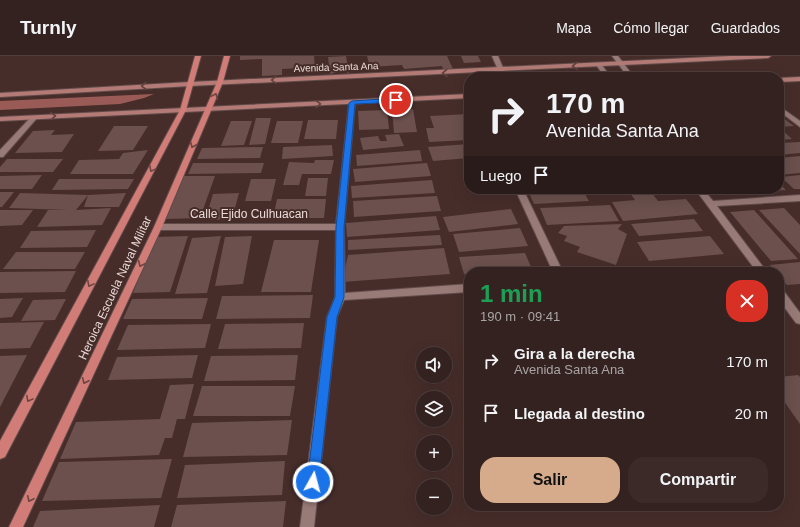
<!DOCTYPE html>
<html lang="es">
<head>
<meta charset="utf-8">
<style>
  :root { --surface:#342220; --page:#3c2a29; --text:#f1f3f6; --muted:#a9a4a5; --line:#4e3f3e; --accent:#d6ab8b }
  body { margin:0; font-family:Arial,sans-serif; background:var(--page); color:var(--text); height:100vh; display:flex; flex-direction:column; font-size:15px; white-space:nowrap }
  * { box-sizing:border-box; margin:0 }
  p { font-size:13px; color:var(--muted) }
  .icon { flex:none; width:22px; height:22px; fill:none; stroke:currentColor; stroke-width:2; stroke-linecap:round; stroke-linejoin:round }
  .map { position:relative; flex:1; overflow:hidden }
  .side { position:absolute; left:464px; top:211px; width:320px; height:244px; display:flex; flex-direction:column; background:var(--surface); border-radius:16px; box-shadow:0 4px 16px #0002,0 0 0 1px var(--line) }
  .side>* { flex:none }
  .guide { position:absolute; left:464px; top:16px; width:320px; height:122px; border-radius:16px; box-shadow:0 4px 16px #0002,0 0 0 1px var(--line); background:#342220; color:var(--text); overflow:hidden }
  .buttons { position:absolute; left:416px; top:291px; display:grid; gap:8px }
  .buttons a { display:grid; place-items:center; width:36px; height:36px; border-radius:50%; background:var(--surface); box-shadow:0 4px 16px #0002,0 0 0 1px var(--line); font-size:20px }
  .pin { position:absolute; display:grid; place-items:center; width:34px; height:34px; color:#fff; margin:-17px; border:2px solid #fff; border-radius:50%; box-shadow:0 1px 4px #0007 }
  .me { position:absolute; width:44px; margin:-22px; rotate:7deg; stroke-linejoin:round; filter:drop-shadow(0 0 3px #0008) }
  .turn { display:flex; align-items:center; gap:14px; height:84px; padding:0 16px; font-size:18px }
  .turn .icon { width:52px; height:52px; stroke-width:2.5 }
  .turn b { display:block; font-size:28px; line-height:34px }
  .then { display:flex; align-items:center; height:38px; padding:0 16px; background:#0003; gap:8px; font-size:15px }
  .round { display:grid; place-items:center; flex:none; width:42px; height:42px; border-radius:16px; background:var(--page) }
  .head { display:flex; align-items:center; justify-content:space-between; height:68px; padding:0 16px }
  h1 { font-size:24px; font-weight:700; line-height:30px; color:#1e9e55 }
  .primary-button { display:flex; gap:8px; margin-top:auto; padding:8px 16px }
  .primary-button a { flex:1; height:46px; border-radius:16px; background:var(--accent); color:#111; font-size:16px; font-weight:700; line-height:46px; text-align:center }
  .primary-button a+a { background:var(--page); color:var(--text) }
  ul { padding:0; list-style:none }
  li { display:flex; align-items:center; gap:12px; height:52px; padding:0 16px }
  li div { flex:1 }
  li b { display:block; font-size:15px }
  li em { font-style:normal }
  header { display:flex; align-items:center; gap:24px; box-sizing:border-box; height:56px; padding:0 20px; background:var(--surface); border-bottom:1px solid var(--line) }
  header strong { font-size:19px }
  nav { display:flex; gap:22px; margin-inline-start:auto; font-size:14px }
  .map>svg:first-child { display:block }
  .forest { fill:#9a5b56 }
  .building { fill:#6b504d }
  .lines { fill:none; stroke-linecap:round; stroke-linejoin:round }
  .minor-casing { stroke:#614b4a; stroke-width:2 }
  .secondary-casing { stroke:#614b4a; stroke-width:2 }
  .primary-casing { stroke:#614b4a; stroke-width:2 }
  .minor { fill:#987a77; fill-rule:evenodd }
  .secondary { fill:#b47b76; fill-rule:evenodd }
  .primary { fill:#d17c76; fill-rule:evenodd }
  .oneway { stroke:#62403d }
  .oneway2 { stroke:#704541 }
  .route { fill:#1a73e8; stroke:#114b97 }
  .labels { text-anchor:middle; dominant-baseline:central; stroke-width:4; stroke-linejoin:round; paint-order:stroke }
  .far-street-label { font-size:10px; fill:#ebdad8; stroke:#462d2a }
  .street-label { font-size:12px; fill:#ebdad8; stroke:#462d2a }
</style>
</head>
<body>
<header>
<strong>Turnly</strong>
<nav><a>Mapa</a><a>Cómo llegar</a><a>Guardados</a></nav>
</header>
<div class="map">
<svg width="800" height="471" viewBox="0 0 800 471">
  <rect width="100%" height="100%" fill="#462d2a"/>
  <path class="forest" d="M154,38L144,42L120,48L0,54V45Z"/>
  <path class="building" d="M240,0H314L315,11L308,14L302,12L282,13V19L262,20V3L240,4Z
    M346,0L349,17L343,15L330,18L328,1Z
    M367,0H447L453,13H443L442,10L404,13L402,9L370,11Z
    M461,0H478L481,6L464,7Z
    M413,53L417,76L394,77L392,54Z
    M387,54L389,73L359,74L358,55Z
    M469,58V84L429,86L426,72H434L430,60Z
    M779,61H782L794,70L779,71Z
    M256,62H271L265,88L249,89Z
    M308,64H338L336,83H304Z
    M231,65H252L244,89L221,90Z
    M277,65H303L298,87H271Z
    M114,70H148L133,94L98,95Z
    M779,73H781L792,83L779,84Z
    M55,74L51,79L74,78L62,96L15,97L33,75Z
    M399,78L404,90L363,94L360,82L378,80L380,85H387L385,79Z
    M800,86V97L779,99V87Z
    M469,88V102L433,105L428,91Z
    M332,89L333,100L282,103L283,91Z
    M263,91L260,102L197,103L202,92Z
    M148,94L133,118H70L79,104L119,103L123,97Z
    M420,94L422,105L357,110L356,99Z
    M800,100V117L779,119V102Z
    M7,103H63L53,116H0V111Z
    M315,104H334L331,118H302L299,129H283L289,106L314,107Z
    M193,107H264L261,117L188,118Z
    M427,107L431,120L355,126L353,113Z
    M42,119L32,133H0V120Z
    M800,119V133H794L781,121Z
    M184,120H215L200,162L166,163Z
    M308,122H328L326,140H305Z
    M59,123H134L128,133L52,134Z
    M251,123H276L271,145H245Z
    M432,124L435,137L352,142L351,130Z
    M779,127L786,134L716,139L711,133H779Z
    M556,133H582L589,145L534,148L528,135Z
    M627,133H649L658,145L686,143L698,158L623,165L612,146L635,144Z
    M0,136H14L2,151H0Z
    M20,137L88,139L76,154L111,152L102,169L37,171L48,154H68L9,152Z
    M126,137L119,151H84L88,139Z
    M239,137L232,163L205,164L213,138Z
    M437,140L441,155L354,161L353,145Z
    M277,143H326L324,162H273Z
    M610,149L619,165L547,169L540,152Z
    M784,152L800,169V198L759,154Z
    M511,153L518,168L449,176L443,161Z
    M0,154H33L22,169L0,170Z
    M754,154L798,203L771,205L730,156Z
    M436,160L440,174L347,181L346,167Z
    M694,163L703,175L639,180L631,168Z
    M622,168L618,173L627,178L616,209L577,196L580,191L564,185L567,180L558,177L564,170Z
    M520,172L528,190L459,196L453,178Z
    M96,174L87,191L20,192L31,175Z
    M440,179L442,189L348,194V184Z
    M188,180L170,236L133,237L155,181Z
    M221,180L207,237L175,238L192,182Z
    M252,180L243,228L215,230L225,181Z
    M710,180L724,198L649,205L637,186Z
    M274,184H319L311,236H261Z
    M444,192L450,218L342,226L348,199Z
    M16,196H85L75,213H3Z
    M525,197L532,213L469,216V218H464L459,201Z
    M800,206V228L787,229L779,220V216H776L770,209Z
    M76,215L65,236L0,237V216Z
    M313,239L310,262L216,263L222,240Z
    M23,242L12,261L0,262V243Z
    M208,242L202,263H123L132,243Z
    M66,243L55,264L21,265L33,244Z
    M44,266L30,292L0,293V267Z
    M304,267L301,292L218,293L225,268Z
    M211,268L205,292L117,294L128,269Z
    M27,299L0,351V300Z
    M198,299L192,322L108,324L117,301Z
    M298,299L295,324L204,325L211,300Z
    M798,319L800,321V368L779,338V321Z
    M194,328L185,363H177L172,382H165L159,399L60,403L76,366L160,363L170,329Z
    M202,330H295L290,360H193Z
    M292,364L287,399L183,401L192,367Z
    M172,403L161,442L42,445L59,406Z
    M285,405L282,439L177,442L185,409Z
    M286,445L283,471H171L177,449Z
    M160,449L154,471H33L40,455Z"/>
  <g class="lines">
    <g class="minor-casing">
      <path id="minor" d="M492,0H498L507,21H501Z
        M612,0H618L634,21H628Z
        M597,8H601L611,21H605L596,9Z
        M352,45L355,47L344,171L345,237L469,228V236L344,244L337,261L314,471H300L327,261L335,241L336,174H158L154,171L158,168H336L349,47Z
        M779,50L800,65V71L779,55Z
        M32,60L38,61L3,101H0V94Z
        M515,133H523L563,216H553Z
        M695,133H703L713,145L800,139V145L717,150L767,216H736L741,213L754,212Z
        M779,233L783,234L800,257V268L796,267L779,244Z"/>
    </g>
    <g class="secondary-casing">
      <path id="secondary" d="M731,0H771L768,2L190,30L0,41V37L190,26Z
        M800,21V25L779,26V22Z
        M469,38V42L0,65V61Z"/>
    </g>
    <g class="primary-casing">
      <path id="primary" d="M195,0H201L186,54L5,401L0,403V385L180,54Z
        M224,0H230L223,26L162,171L23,471H9L154,171L217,26Z"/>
    </g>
    <use href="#minor" class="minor"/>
    <use href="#secondary" class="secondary"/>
    <use href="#primary" class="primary"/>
  </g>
  <defs><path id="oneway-chevron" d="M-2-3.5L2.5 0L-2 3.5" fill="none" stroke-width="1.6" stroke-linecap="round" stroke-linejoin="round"/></defs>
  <g class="oneway">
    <use href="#oneway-chevron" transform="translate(575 10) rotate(177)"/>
    <use href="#oneway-chevron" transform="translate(445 17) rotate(178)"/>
    <use href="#oneway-chevron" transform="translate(274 24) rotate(178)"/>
    <use href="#oneway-chevron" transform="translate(144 30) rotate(177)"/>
    <use href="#oneway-chevron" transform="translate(318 48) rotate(-2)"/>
    <use href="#oneway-chevron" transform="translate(53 60) rotate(-3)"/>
  </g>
  <g class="oneway2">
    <use href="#oneway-chevron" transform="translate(215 40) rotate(-66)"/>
    <use href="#oneway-chevron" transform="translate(193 89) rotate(113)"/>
    <use href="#oneway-chevron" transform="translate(152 113) rotate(118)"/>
    <use href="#oneway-chevron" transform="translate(141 208) rotate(115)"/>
    <use href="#oneway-chevron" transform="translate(90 228) rotate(118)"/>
    <use href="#oneway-chevron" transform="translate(85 325) rotate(115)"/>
    <use href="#oneway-chevron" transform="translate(29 343) rotate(118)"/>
    <use href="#oneway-chevron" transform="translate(30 443) rotate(115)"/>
  </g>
  <path class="route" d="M396,42L398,43V46L355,48L344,171V241L337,261L319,426L317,430L313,432L308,430L307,426L327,261L335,241L336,171L349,47L352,45Z"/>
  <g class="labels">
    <g class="far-street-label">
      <text transform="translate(336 11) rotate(-2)">Avenida Santa Ana</text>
    </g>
    <g class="street-label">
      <text x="249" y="158">Calle Ejido Culhuacan</text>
      <text transform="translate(115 232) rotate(-65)">Heroica Escuela Naval Militar</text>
    </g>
  </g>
</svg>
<div class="buttons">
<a><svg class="icon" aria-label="sound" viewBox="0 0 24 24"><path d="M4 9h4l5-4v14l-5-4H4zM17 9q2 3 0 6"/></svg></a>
<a><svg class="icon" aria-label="layers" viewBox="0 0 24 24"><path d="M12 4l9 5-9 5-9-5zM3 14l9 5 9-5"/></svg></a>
<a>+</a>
<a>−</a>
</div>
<div class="pin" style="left:396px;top:44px;background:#d93025"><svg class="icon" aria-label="arrive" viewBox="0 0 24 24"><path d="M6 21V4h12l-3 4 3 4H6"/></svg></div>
<svg class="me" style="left:313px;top:426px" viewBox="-20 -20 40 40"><circle r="17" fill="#1a73e8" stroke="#fff" stroke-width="3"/><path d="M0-11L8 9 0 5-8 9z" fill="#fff"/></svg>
<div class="guide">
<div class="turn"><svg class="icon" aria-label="right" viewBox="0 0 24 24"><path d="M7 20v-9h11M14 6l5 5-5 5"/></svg><div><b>170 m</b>Avenida Santa Ana</div></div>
<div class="then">Luego<svg class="icon" aria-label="arrive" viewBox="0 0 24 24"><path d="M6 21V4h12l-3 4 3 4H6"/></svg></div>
</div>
<section class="side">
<div class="head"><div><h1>1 min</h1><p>190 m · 09:41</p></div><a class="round" style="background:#d93025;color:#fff"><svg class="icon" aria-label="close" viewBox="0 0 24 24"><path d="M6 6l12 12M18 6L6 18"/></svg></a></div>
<ul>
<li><svg class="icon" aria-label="right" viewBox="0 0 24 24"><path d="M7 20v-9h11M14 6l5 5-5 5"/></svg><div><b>Gira a la derecha</b><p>Avenida Santa Ana</p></div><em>170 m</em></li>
<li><svg class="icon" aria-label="arrive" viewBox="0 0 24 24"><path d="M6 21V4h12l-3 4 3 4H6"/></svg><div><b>Llegada al destino</b></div><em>20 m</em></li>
</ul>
<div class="primary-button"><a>Salir</a><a>Compartir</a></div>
</section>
</div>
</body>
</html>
